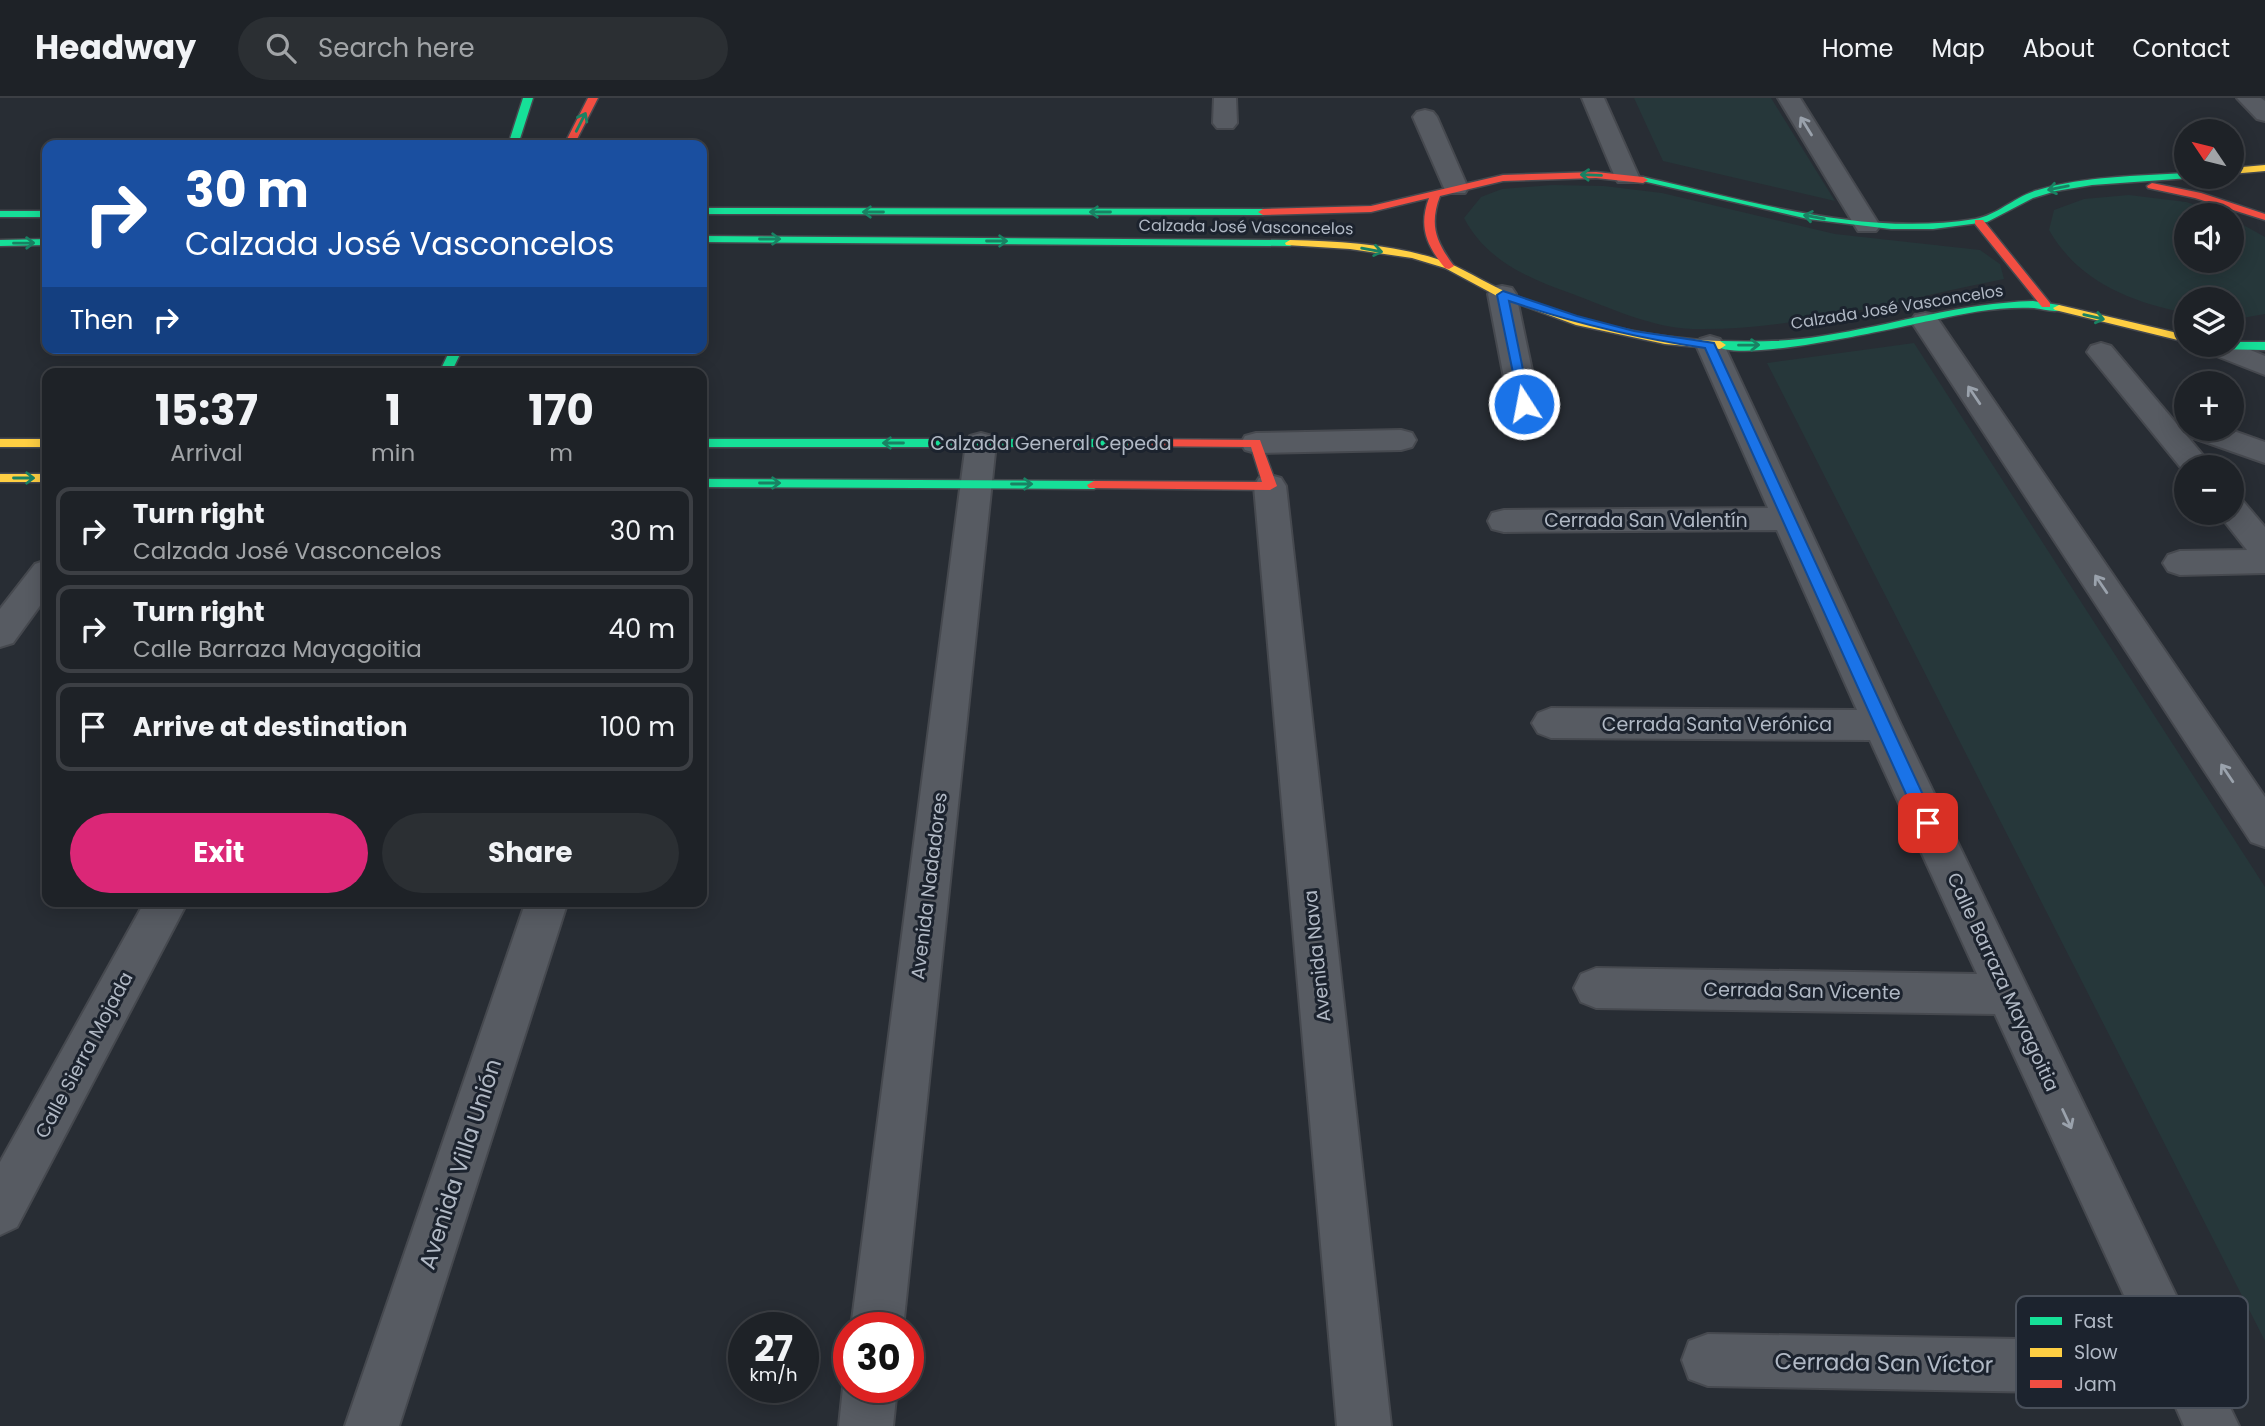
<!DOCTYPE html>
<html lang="en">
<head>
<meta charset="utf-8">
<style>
  :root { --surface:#1e2227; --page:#2b2f33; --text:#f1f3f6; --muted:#a1a4a7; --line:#3c3f44; --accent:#db2777 }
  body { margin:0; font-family:Poppins,sans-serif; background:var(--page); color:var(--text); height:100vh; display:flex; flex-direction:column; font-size:26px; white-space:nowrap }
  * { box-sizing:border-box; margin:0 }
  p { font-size:23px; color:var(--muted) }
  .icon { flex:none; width:38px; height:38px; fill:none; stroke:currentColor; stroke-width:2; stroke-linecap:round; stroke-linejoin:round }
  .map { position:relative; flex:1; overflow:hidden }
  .sheet { position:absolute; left:42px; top:270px; width:665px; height:539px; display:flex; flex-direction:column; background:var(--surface); border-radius:14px; box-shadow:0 4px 18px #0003,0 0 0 2px var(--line) }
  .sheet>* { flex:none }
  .guide { position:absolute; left:42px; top:42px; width:665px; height:214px; border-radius:14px; box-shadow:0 4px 18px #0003,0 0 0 2px var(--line); background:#1a4fa0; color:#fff; overflow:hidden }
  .needle { width:46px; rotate:305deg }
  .controls { position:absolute; left:2174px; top:21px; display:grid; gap:14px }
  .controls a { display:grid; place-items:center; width:70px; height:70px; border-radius:50%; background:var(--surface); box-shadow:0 4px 18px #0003,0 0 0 2px var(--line); font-size:35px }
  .speed { position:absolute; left:728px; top:1214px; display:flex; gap:14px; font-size:35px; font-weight:700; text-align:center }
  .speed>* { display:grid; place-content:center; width:91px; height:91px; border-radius:50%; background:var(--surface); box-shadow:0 4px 18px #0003,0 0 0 2px var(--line); line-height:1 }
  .speed small { font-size:18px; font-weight:400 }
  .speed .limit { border:10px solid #d22; background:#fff; color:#111 }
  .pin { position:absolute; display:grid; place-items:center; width:60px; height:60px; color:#fff; margin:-30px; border-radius:14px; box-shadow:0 4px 10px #0006 }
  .me { position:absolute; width:77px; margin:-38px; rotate:349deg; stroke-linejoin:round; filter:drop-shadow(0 0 5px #0008) }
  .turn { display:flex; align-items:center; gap:24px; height:147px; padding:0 28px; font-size:32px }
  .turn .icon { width:91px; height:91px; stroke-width:2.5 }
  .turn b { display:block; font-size:49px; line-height:60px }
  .then { display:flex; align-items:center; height:66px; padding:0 28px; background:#0003; gap:14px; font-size:26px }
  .eta { display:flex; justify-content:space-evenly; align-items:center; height:119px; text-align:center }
  .eta b { font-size:42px; font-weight:700; line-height:49px }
  .primary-button { display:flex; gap:14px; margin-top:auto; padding:14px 28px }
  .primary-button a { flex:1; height:80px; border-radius:42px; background:var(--accent); color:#fff; font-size:28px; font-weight:700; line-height:80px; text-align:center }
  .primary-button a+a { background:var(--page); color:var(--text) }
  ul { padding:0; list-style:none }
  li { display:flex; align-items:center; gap:21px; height:88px; margin:0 14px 10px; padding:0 14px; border:4px solid var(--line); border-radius:14px }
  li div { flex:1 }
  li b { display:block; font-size:26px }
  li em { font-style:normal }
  header { display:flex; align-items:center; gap:42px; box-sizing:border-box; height:98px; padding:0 35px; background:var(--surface); border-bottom:2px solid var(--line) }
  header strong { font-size:33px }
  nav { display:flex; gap:38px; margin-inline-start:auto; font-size:24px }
  .search { width:490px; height:63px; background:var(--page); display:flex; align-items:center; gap:18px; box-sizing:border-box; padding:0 24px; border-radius:38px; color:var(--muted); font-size:26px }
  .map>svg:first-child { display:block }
  .green { fill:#26373a }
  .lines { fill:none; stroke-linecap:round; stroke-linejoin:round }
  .street-casing { stroke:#46494f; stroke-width:4 }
  .fast-casing { stroke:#46494f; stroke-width:3 }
  .slow-casing { stroke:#46494f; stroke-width:3 }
  .jam-casing { stroke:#46494f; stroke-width:3 }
  .street { fill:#575b62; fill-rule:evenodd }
  .fast { fill:#16e098; fill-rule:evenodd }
  .slow { fill:#ffcf43; fill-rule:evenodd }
  .jam { fill:#f24e42; fill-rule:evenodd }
  .oneway { stroke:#198263 }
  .oneway2 { stroke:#9aa2ac }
  .route { fill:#1a73e8; stroke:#114b97; stroke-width:2 }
  .labels { text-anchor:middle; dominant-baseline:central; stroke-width:6; stroke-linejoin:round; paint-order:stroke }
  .far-street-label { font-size:16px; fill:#b1b9c5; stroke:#1c232e }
  .street-label { font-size:19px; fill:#b1b9c5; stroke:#1c232e }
  .near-street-label { font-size:23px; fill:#b1b9c5; stroke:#1c232e }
  .key { fill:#1c232e; stroke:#49505b; stroke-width:2 }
  .key-label { font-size:19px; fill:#b1b9c5 }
</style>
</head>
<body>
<header>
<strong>Headway</strong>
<div class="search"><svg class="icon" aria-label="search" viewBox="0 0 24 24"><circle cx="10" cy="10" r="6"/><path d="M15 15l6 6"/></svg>Search here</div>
<nav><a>Home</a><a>Map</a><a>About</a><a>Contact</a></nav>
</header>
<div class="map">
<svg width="2265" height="1328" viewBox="0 0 2265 1328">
  <rect width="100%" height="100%" fill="#282d34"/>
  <path class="green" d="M1634,0H1771L1835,103L1663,63Z
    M1552,87L1604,88L1662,95L1835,136L1980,152L2000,166L2004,181C1902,201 1797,233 1693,231C1652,230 1608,209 1570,195C1527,180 1486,162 1464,120L1481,99L1502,91Z
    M2129,97L2186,104L2227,117H2186V163H2231V120L2265,139V216L2231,222V201H2186V215C2130,204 2078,183 2049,132L2054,112L2084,101Z
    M1914,245L2265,789V1243L1767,265Z"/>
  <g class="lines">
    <g class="street-casing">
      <path id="street" d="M1214,0H1236L1237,25L1233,30H1217L1213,25Z
        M1582,0H1604L1639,79L1636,84H1618L1615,79Z
        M1778,0H1800L1880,128L1876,133H1858Z
        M2237,0H2261L2265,3V23L2257,21Z
        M1425,12L1433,14L1437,19L1468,90L1465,95H1447L1444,90L1413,19L1417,14Z
        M1502,188L1512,190L1516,196L1539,306L1535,313L1524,315L1513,313L1509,306L1488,196L1492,190Z
        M1925,215L1935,217L2265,699V749L2251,744L1911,223L1915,217Z
        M1710,238L1720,241L1724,247L1901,627L2239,1328H2184L2170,1296L1708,1288L1689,1281L1682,1262L1689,1243L1708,1236L2145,1243L1995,916L1596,910L1581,904L1574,890L1581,876L1596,870L1977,876L1870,642L1551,640L1538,635L1532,625L1538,615L1551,610L1857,612L1777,432L1504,434L1492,431L1488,423L1492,415L1504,412L1768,410L1696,247L1700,241Z
        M2231,244L2265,258V277L2209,255L2205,249L2231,247Z
        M2101,245L2111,248L2213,369H2186V376L2087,254L2091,248Z
        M2186,328V331H2228L2265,344V365L2188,338L2184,331Z
        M1401,332L1412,335L1416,342L1412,349L1401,352L1256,355L1245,352L1241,345L1245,338L1256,335Z
        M981,335L992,338L996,345L903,1230H851L966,345L970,338Z
        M1270,377L1281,380L1286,388L1391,1328H1337L1254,388L1259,380Z
        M2231,399L2242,402L2265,429V475L2180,477L2168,473L2163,465L2168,457L2180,453L2247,452L2218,415H2231Z
        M47,462V498L13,545L0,549V511L35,466Z
        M145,803H188L17,1129L0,1137V1064Z
        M526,803H568L399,1328H345Z
        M849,1277V1290H897L893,1328H839L843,1290Z"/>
    </g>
    <g class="fast-casing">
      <path id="fast" d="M523,0H533L518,47H508Z
        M2186,75V79L2190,80L2092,87L2056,93L2033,100L1987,124L1933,131H1891L1808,121L1638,82L1643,79C1750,103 1864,139 1975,121C1998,117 2015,98 2038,92C2086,78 2136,78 2186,75Z
        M702,110L1263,111L1268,114L1263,117L702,116Z
        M0,113H47V119H0Z
        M702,138L1290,142L1295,145L1290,148L702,144Z
        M47,141V147L0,148V142Z
        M2033,203L2059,207L2065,210C2057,216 2044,211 2034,210C2001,208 1966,215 1934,222C1897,229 1740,267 1714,247L1720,243C1754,244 1788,244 1822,238C1893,227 1961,205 2033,203Z
        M2231,244H2265V252L2211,251L2205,247H2231Z
        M451,250H463L451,275H439Z
        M702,341H1132L1138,345L1132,349H702Z
        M702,381L1094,383L1101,387L1094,391L702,389Z"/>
    </g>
    <g class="slow-casing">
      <path id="slow" d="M2265,67V73L2231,76V70Z
        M1290,142C1339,143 1390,146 1437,161C1463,169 1484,185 1509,195C1577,224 1647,240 1720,243L1726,247L1720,251L1665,246L1576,227L1497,198L1445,170L1412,160L1350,151L1286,147L1285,145Z
        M2059,207L2186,237V244L2055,212L2053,210Z
        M0,341H47V349H0Z
        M0,376H47V384H0Z"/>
    </g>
    <g class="jam-casing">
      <path id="jam" d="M588,0H598L574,47H564Z
        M1596,74L1643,79L1648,82L1643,85L1596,80L1503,83L1440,98C1429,127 1436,144 1454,168L1449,171L1445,170C1427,148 1418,129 1429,100L1371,114L1263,117L1258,114L1263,111L1371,108L1503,77Z
        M2152,85L2201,95L2265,116V122L2195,100L2148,90L2147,88Z
        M1975,122H1983L2050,205V209H2042L1975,126Z
        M1132,341L1260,342L1277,388L1270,392L1089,390L1087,387L1094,383L1262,384L1251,349L1128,348V342Z"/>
    </g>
    <use href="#street" class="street"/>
    <use href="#fast" class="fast"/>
    <use href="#slow" class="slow"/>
    <use href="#jam" class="jam"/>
  </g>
  <defs><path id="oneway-shaft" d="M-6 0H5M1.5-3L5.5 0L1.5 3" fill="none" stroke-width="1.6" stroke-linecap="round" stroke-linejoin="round" transform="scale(1.75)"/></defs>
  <g class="oneway">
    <use href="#oneway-shaft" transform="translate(581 24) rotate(-63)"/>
    <use href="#oneway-shaft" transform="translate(1591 77) rotate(-178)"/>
    <use href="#oneway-shaft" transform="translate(2058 90) rotate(169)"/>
    <use href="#oneway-shaft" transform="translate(873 114) rotate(-180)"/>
    <use href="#oneway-shaft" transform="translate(1100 114) rotate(-180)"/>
    <use href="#oneway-shaft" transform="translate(1814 119) rotate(-170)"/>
    <use href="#oneway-shaft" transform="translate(770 141)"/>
    <use href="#oneway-shaft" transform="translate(997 143)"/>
    <use href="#oneway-shaft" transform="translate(24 145) rotate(-1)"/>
    <use href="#oneway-shaft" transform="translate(1372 152) rotate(10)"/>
    <use href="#oneway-shaft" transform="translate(2094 219) rotate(13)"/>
    <use href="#oneway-shaft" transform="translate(1749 247) rotate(-1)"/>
    <use href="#oneway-shaft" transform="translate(893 345) rotate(-180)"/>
    <use href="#oneway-shaft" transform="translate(24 380)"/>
    <use href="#oneway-shaft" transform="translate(770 385)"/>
    <use href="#oneway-shaft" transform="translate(1022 386)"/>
  </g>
  <g class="oneway2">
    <use href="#oneway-shaft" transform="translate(1806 28) rotate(-122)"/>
    <use href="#oneway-shaft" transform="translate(1974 297) rotate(-124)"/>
    <use href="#oneway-shaft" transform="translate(2101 486) rotate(-124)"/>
    <use href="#oneway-shaft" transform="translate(2227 675) rotate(-124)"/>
    <use href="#oneway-shaft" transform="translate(2067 1021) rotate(65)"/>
  </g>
  <path class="route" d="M1503,193L1577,218L1634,233L1714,245L1936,725L1933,730L1928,732L1919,725L1705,250C1637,240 1574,225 1509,203L1530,306L1520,309L1497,197Z"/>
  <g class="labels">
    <g class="far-street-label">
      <text transform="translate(1246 129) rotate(1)">Calzada José Vasconcelos</text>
      <text transform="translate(1897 209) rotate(-9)">Calzada José Vasconcelos</text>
    </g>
    <g class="street-label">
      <text x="1051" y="345">Calzada General Cepeda</text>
      <text x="1646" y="422">Cerrada San Valentín</text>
      <text x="1717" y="626">Cerrada Santa Verónica</text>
      <text transform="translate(929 788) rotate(-83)">Avenida Nadadores</text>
      <text transform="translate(1317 858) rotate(-96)">Avenida Nava</text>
      <text transform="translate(2003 884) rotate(65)">Calle Barraza Mayagoitia</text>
      <text transform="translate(1802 893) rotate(1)">Cerrada San Vicente</text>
      <text transform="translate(84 957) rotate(-62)">Calle Sierra Mojada</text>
    </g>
    <g class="near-street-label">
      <text transform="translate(460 1066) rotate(-72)">Avenida Villa Unión</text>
      <text transform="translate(1884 1265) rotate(1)">Cerrada San Víctor</text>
    </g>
  </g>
  <rect x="2016" y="1198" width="232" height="112" rx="10" class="key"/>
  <rect x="2030" y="1219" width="32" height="8" fill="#16e098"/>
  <rect x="2030" y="1250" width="32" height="9" fill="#ffcf43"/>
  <rect x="2030" y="1282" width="32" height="8" fill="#f24e42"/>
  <g class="key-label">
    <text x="2074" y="1230">Fast</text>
    <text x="2074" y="1261">Slow</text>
    <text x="2074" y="1293">Jam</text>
  </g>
</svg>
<div class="controls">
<a><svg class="needle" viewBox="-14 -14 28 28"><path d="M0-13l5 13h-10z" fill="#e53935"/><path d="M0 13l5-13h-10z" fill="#a1a4a7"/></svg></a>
<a><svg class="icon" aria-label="sound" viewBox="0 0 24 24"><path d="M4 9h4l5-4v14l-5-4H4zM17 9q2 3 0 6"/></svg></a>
<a><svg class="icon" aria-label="layers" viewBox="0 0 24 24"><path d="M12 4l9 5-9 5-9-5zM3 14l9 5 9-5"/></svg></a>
<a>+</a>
<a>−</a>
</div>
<div class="speed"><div>27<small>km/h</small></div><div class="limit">30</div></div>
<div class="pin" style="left:1928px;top:725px;background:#d93025"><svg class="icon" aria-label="arrive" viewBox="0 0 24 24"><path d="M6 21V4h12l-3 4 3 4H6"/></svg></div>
<svg class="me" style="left:1524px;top:306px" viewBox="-20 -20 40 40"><circle r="17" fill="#1a73e8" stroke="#fff" stroke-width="3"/><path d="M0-11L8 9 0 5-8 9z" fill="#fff"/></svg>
<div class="guide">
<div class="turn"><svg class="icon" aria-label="right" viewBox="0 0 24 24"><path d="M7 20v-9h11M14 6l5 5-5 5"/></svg><div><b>30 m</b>Calzada José Vasconcelos</div></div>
<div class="then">Then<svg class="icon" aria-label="right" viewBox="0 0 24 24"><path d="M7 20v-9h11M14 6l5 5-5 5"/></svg></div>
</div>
<section class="sheet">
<div class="eta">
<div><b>15:37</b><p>Arrival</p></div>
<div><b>1</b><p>min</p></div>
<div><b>170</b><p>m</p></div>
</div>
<ul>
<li><svg class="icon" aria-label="right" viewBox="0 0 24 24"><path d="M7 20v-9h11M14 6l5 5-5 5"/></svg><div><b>Turn right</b><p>Calzada José Vasconcelos</p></div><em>30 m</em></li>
<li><svg class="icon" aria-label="right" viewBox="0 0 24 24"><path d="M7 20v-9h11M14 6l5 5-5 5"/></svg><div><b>Turn right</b><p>Calle Barraza Mayagoitia</p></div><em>40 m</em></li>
<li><svg class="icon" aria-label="arrive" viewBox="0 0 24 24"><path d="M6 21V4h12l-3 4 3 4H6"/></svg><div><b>Arrive at destination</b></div><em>100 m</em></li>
</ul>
<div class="primary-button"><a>Exit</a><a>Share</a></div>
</section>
</div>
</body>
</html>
